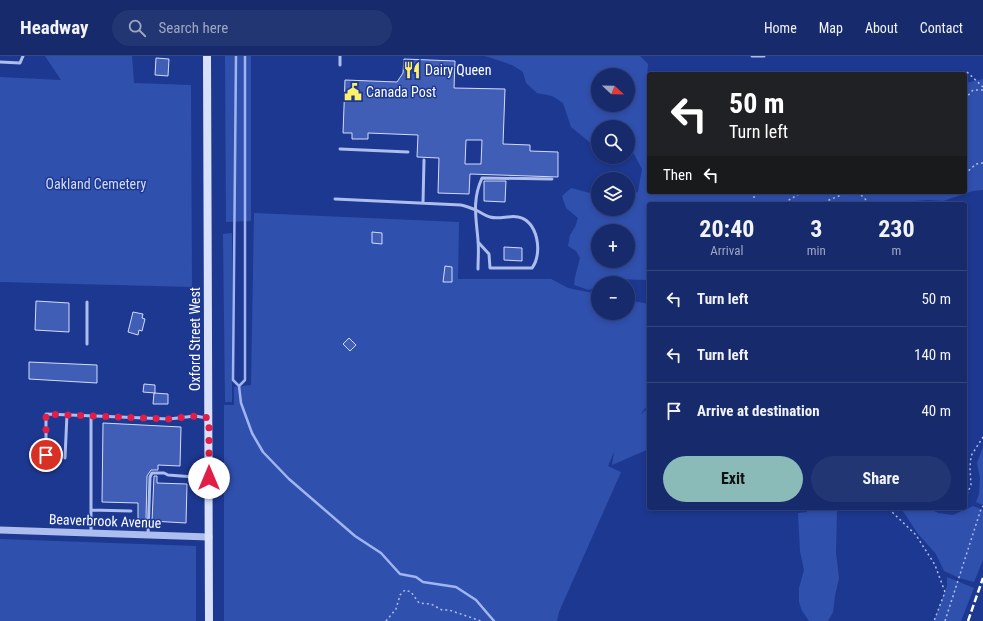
<!DOCTYPE html>
<html lang="en">
<head>
<meta charset="utf-8">
<style>
  :root { --surface:#162a6c; --page:#233674; --text:#f1f3f6; --muted:#9ea7c2; --line:#35467f; --accent:#8bbbb9 }
  body { margin:0; font-family:"Roboto Condensed",sans-serif; background:var(--page); color:var(--text); height:100vh; display:flex; flex-direction:column; font-size:15px; white-space:nowrap }
  * { box-sizing:border-box; margin:0 }
  p { font-size:13px; color:var(--muted) }
  .icon { flex:none; width:22px; height:22px; fill:none; stroke:currentColor; stroke-width:2; stroke-linecap:round; stroke-linejoin:round }
  .map { position:relative; flex:1; overflow:hidden }
  .panel { position:absolute; left:647px; top:146px; width:320px; height:308px; display:flex; flex-direction:column; background:var(--surface); border-radius:4px; box-shadow:0 2px 6px #0003,0 0 0 1px var(--line) }
  .panel>* { flex:none }
  .top-card { position:absolute; left:647px; top:16px; width:320px; height:122px; border-radius:4px; box-shadow:0 2px 6px #0003,0 0 0 1px var(--line); background:#202124; color:#fff; overflow:hidden }
  .needle { width:26px; rotate:112deg }
  .fabs { position:absolute; left:591px; top:12px; display:grid; gap:8px }
  .fabs a { display:grid; place-items:center; width:44px; height:44px; border-radius:50%; background:var(--surface); box-shadow:0 2px 6px #0003,0 0 0 1px var(--line); font-size:20px }
  .pin { position:absolute; display:grid; place-items:center; width:34px; height:34px; color:#fff; margin:-17px; border:2px solid #fff; border-radius:50%; box-shadow:0 1px 4px #0007 }
  .me { position:absolute; width:44px; margin:-22px; rotate:0deg; stroke-linejoin:round; filter:drop-shadow(0 0 3px #0008) }
  .turn { display:flex; align-items:center; gap:14px; height:84px; padding:0 16px; font-size:18px }
  .turn .icon { width:52px; height:52px; stroke-width:2.5 }
  .turn b { display:block; font-size:28px; line-height:34px }
  .then { display:flex; align-items:center; height:38px; padding:0 16px; background:#0003; gap:8px; font-size:15px }
  .eta { display:flex; justify-content:space-evenly; align-items:center; height:68px; text-align:center }
  .eta b { font-size:24px; font-weight:700; line-height:28px }
  .primary-button { display:flex; gap:8px; margin-top:auto; padding:8px 16px }
  .primary-button a { flex:1; height:46px; border-radius:24px; background:var(--accent); color:#111; font-size:16px; font-weight:700; line-height:46px; text-align:center }
  .primary-button a+a { background:var(--page); color:var(--text) }
  ul { padding:0; list-style:none }
  li { display:flex; align-items:center; gap:12px; height:56px; padding:0 16px; border-top:1px solid var(--line) }
  li div { flex:1 }
  li b { display:block; font-size:15px }
  li em { font-style:normal }
  header { display:flex; align-items:center; gap:24px; box-sizing:border-box; height:56px; padding:0 20px; background:var(--surface); border-bottom:1px solid var(--line) }
  header strong { font-size:19px }
  nav { display:flex; gap:22px; margin-inline-start:auto; font-size:14px }
  .search { width:280px; height:36px; background:var(--page); display:flex; align-items:center; gap:10px; box-sizing:border-box; padding:0 14px; border-radius:22px; color:var(--muted); font-size:15px }
  .map>svg:first-child { display:block }
  .green { fill:#3050ae; fill-rule:evenodd }
  .lines { fill:none; stroke-linecap:round; stroke-linejoin:round }
  .stream { stroke:#a0b5f0; stroke-width:2.5 }
  .building { fill:#415eb6; stroke:#d2dcfa; fill-rule:evenodd }
  .path { stroke:#acbdee; stroke-width:1.5; stroke-dasharray:2 3; stroke-linecap:butt }
  .service { stroke:#acbdee; stroke-width:3 }
  .tertiary { stroke:#acbdee; stroke-width:7 }
  .secondary { stroke:#d9e1fa; stroke-width:8 }
  .rail { stroke:#fff; stroke-width:2.5; stroke-dasharray:7 3; stroke-linecap:butt }
  .route { stroke:#e11d48; stroke-width:7; stroke-dasharray:0 12.6 }
  .labels { text-anchor:middle; dominant-baseline:central; stroke-width:3; stroke-linejoin:round; paint-order:stroke }
  .poi-label { font-size:14px; fill:#fff; stroke:#1d3890; text-anchor:start }
  .park-label { font-size:14px; fill:#d2dcfa; stroke:#1d3890 }
  .street-label { font-size:14px; fill:#fff; stroke:#1d3890 }
</style>
</head>
<body>
<header>
<strong>Headway</strong>
<div class="search"><svg class="icon" aria-label="search" viewBox="0 0 24 24"><circle cx="10" cy="10" r="6"/><path d="M15 15l6 6"/></svg>Search here</div>
<nav><a>Home</a><a>Map</a><a>About</a><a>Contact</a></nav>
</header>
<div class="map">
<svg width="983" height="565" viewBox="0 0 983 565">
  <rect width="100%" height="100%" fill="#1d3890"/>
  <path class="green" d="M45,0H132L134,27L191,29L192,231L0,226V21L61,24Z
    M225,0H251V165L226,166Z
    M485,0H640L648,8L647,21L649,31V136H965V27L983,23V134L973,135L943,145L928,144L914,145L897,148H649V224L613,223L604,227H598V229L589,234L574,229L575,221L580,202L576,195L568,190L570,179L575,171L578,162L566,152L562,140L571,132L598,139V153H628V139L638,136L642,113L634,98L628,95V71H598V93L571,71L563,47L552,40L537,37L526,27L523,16L512,9ZM598,19H628V49H598ZM598,175H628V205H598Z
    M254,157L459,166L458,223H551L568,232L598,238V257H628V244L649,248V347L640,359L649,351V393L612,409L614,396L608,410L621,416L559,556L557,565H224V349H234V331L251,329Z
    M232,177V346H225L223,178Z
    M983,391V449L976,446L979,438L980,422L977,407Z
    M973,450L983,454V504L974,526L959,522L944,515L936,498L918,478L901,452H929L938,457L953,459Z
    M808,452H837L836,497L839,522L835,540L833,556L828,565H809L802,555L799,546V532L804,514L800,495L798,457L807,456Z
    M0,483L196,490V565H0Z
    M947,521L974,532L961,565H934L947,530Z"/>
  <g class="lines">
    <path class="stream" d="M236,0L233,324L239,330L241,347L252,377L263,396L289,423L355,480L381,497L400,518L416,521L423,526L456,531L476,544L494,565
      M239,330L245,324V0"/>
  </g>
  <path class="building" d="M156,2L169,3L168,20L155,19Z
    M404,3L455,5L454,32L505,33L503,88L530,89V95L558,96V121L470,118L469,138L438,137L439,102L417,101L418,79L368,77V83H352V77H343L345,24L397,26L403,17ZM466,84H482L481,108H465Z
    M484,125H506L505,146L484,145Z
    M372,176L382,177V188L372,187Z
    M504,191L522,192V205L504,204Z
    M445,210L452,211V226H443Z
    M36,245L69,247V276L35,274Z
    M133,256L143,258L142,262L145,263L142,275L139,274L138,279L128,276Z
    M349,282L356,289L350,295L343,288Z
    M29,306L97,309V327L29,323Z
    M144,328L155,329V337L143,336Z
    M154,337L168,338V348H153Z
    M103,367L181,371L180,410L158,409V414H151L147,420L146,464H138V447L102,446Z
    M154,420H157V427L187,428L186,467L152,465Z"/>
  <g class="lines">
    <path class="path" d="M967,16L983,31
      M965,43L973,34H983
      M965,118L976,108L983,107
      M751,136L754,140V148
      M857,136C863,140 866,145 872,148
      M911,136H917
      M786,148L787,145L799,138V136
      M825,148L829,144L849,136
      M965,443L971,429L970,412L971,400L983,381
      M890,452L891,455L916,479L935,509L945,536L934,565
      M111,470V460
      M386,565L396,553L400,539L405,534L411,536L419,547L431,548L442,554H449L481,565
      M945,565L981,453L983,450"/>
    <path class="service" d="M752,0H764
      M0,6L20,7L23,0
      M340,9V0
      M340,93L408,96
      M335,143L461,149C466,150 471,152 476,154C480,156 485,160 490,161C499,164 509,159 518,161C538,164 543,198 532,212H490L489,198L478,186
      M423,147L424,104
      M478,213C478,204 479,194 478,184C476,161 472,144 482,122L552,123
      M87,246V288
      M46,399V358L169,363L195,360L207,362
      M65,402L67,358
      M91,454L131,455
      M91,477V360
      M148,479L150,421L152,417H164L168,419L207,422"/>
    <path class="tertiary" d="M0,474L209,481"/>
    <path class="secondary" d="M207,0L209,565"/>
    <path class="rail" d="M968,565L983,522"/>
  </g>
  <g class="lines">
    <path class="route" d="M46,399V358L168,363L195,360L209,362V422"/>
  </g>
  <defs>
    <g id="restaurant-bare" transform="scale(1.38)"><path d="M-5-6h1v4h1v-4h1v4h1v-4h1v5L-1.5 .5V6h-2V.5L-5-1ZM5-6V6H3V1.5H1.5Q1.5-4 5-6Z" fill="#fdf06b" stroke="#1d3890" stroke-width="2.5" paint-order="stroke"/></g>
    <g id="civic-bare" transform="scale(1.38)"><path d="M-.6-6.5H3V-4.5H.6V-3L4-1V1h2V6H-6V1h2V-1L-.6-3ZM-1.2 2.5V6h2.4V2.5Z" fill="#fdf06b" stroke="#1d3890" stroke-width="2.5" paint-order="stroke"/></g>
  </defs>
  <g fill-rule="evenodd">
    <use href="#restaurant-bare" x="412" y="14"/>
    <use href="#civic-bare" x="353" y="36"/>
  </g>
  <g class="labels">
    <g class="poi-label">
      <text x="425" y="14">Dairy Queen</text>
      <text x="366" y="36">Canada Post</text>
    </g>
    <g class="park-label">
      <text x="96" y="128">Oakland Cemetery</text>
    </g>
    <g class="street-label">
      <text transform="translate(195 283) rotate(-90)">Oxford Street West</text>
      <text transform="translate(105 465) rotate(2)">Beaverbrook Avenue</text>
    </g>
  </g>
</svg>
<div class="fabs">
<a><svg class="needle" viewBox="-14 -14 28 28"><path d="M0-13l5 13h-10z" fill="#e53935"/><path d="M0 13l5-13h-10z" fill="#9ea7c2"/></svg></a>
<a><svg class="icon" aria-label="search" viewBox="0 0 24 24"><circle cx="10" cy="10" r="6"/><path d="M15 15l6 6"/></svg></a>
<a><svg class="icon" aria-label="layers" viewBox="0 0 24 24"><path d="M12 4l9 5-9 5-9-5zM3 14l9 5 9-5"/></svg></a>
<a>+</a>
<a>−</a>
</div>
<div class="pin" style="left:46px;top:399px;background:#d93025"><svg class="icon" aria-label="arrive" viewBox="0 0 24 24"><path d="M6 21V4h12l-3 4 3 4H6"/></svg></div>
<svg class="me" style="left:209px;top:422px" viewBox="-20 -20 40 40"><circle r="19" fill="#fff"/><path d="M0-13L10 11 0 6-10 11z" fill="#e11d48"/></svg>
<div class="top-card">
<div class="turn"><svg class="icon" aria-label="left" viewBox="0 0 24 24"><path d="M17 20v-9H6M10 6l-5 5 5 5"/></svg><div><b>50 m</b>Turn left</div></div>
<div class="then">Then<svg class="icon" aria-label="left" viewBox="0 0 24 24"><path d="M17 20v-9H6M10 6l-5 5 5 5"/></svg></div>
</div>
<section class="panel">
<div class="eta">
<div><b>20:40</b><p>Arrival</p></div>
<div><b>3</b><p>min</p></div>
<div><b>230</b><p>m</p></div>
</div>
<ul>
<li><svg class="icon" aria-label="left" viewBox="0 0 24 24"><path d="M17 20v-9H6M10 6l-5 5 5 5"/></svg><div><b>Turn left</b></div><em>50 m</em></li>
<li><svg class="icon" aria-label="left" viewBox="0 0 24 24"><path d="M17 20v-9H6M10 6l-5 5 5 5"/></svg><div><b>Turn left</b></div><em>140 m</em></li>
<li><svg class="icon" aria-label="arrive" viewBox="0 0 24 24"><path d="M6 21V4h12l-3 4 3 4H6"/></svg><div><b>Arrive at destination</b></div><em>40 m</em></li>
</ul>
<div class="primary-button"><a>Exit</a><a>Share</a></div>
</section>
</div>
</body>
</html>
